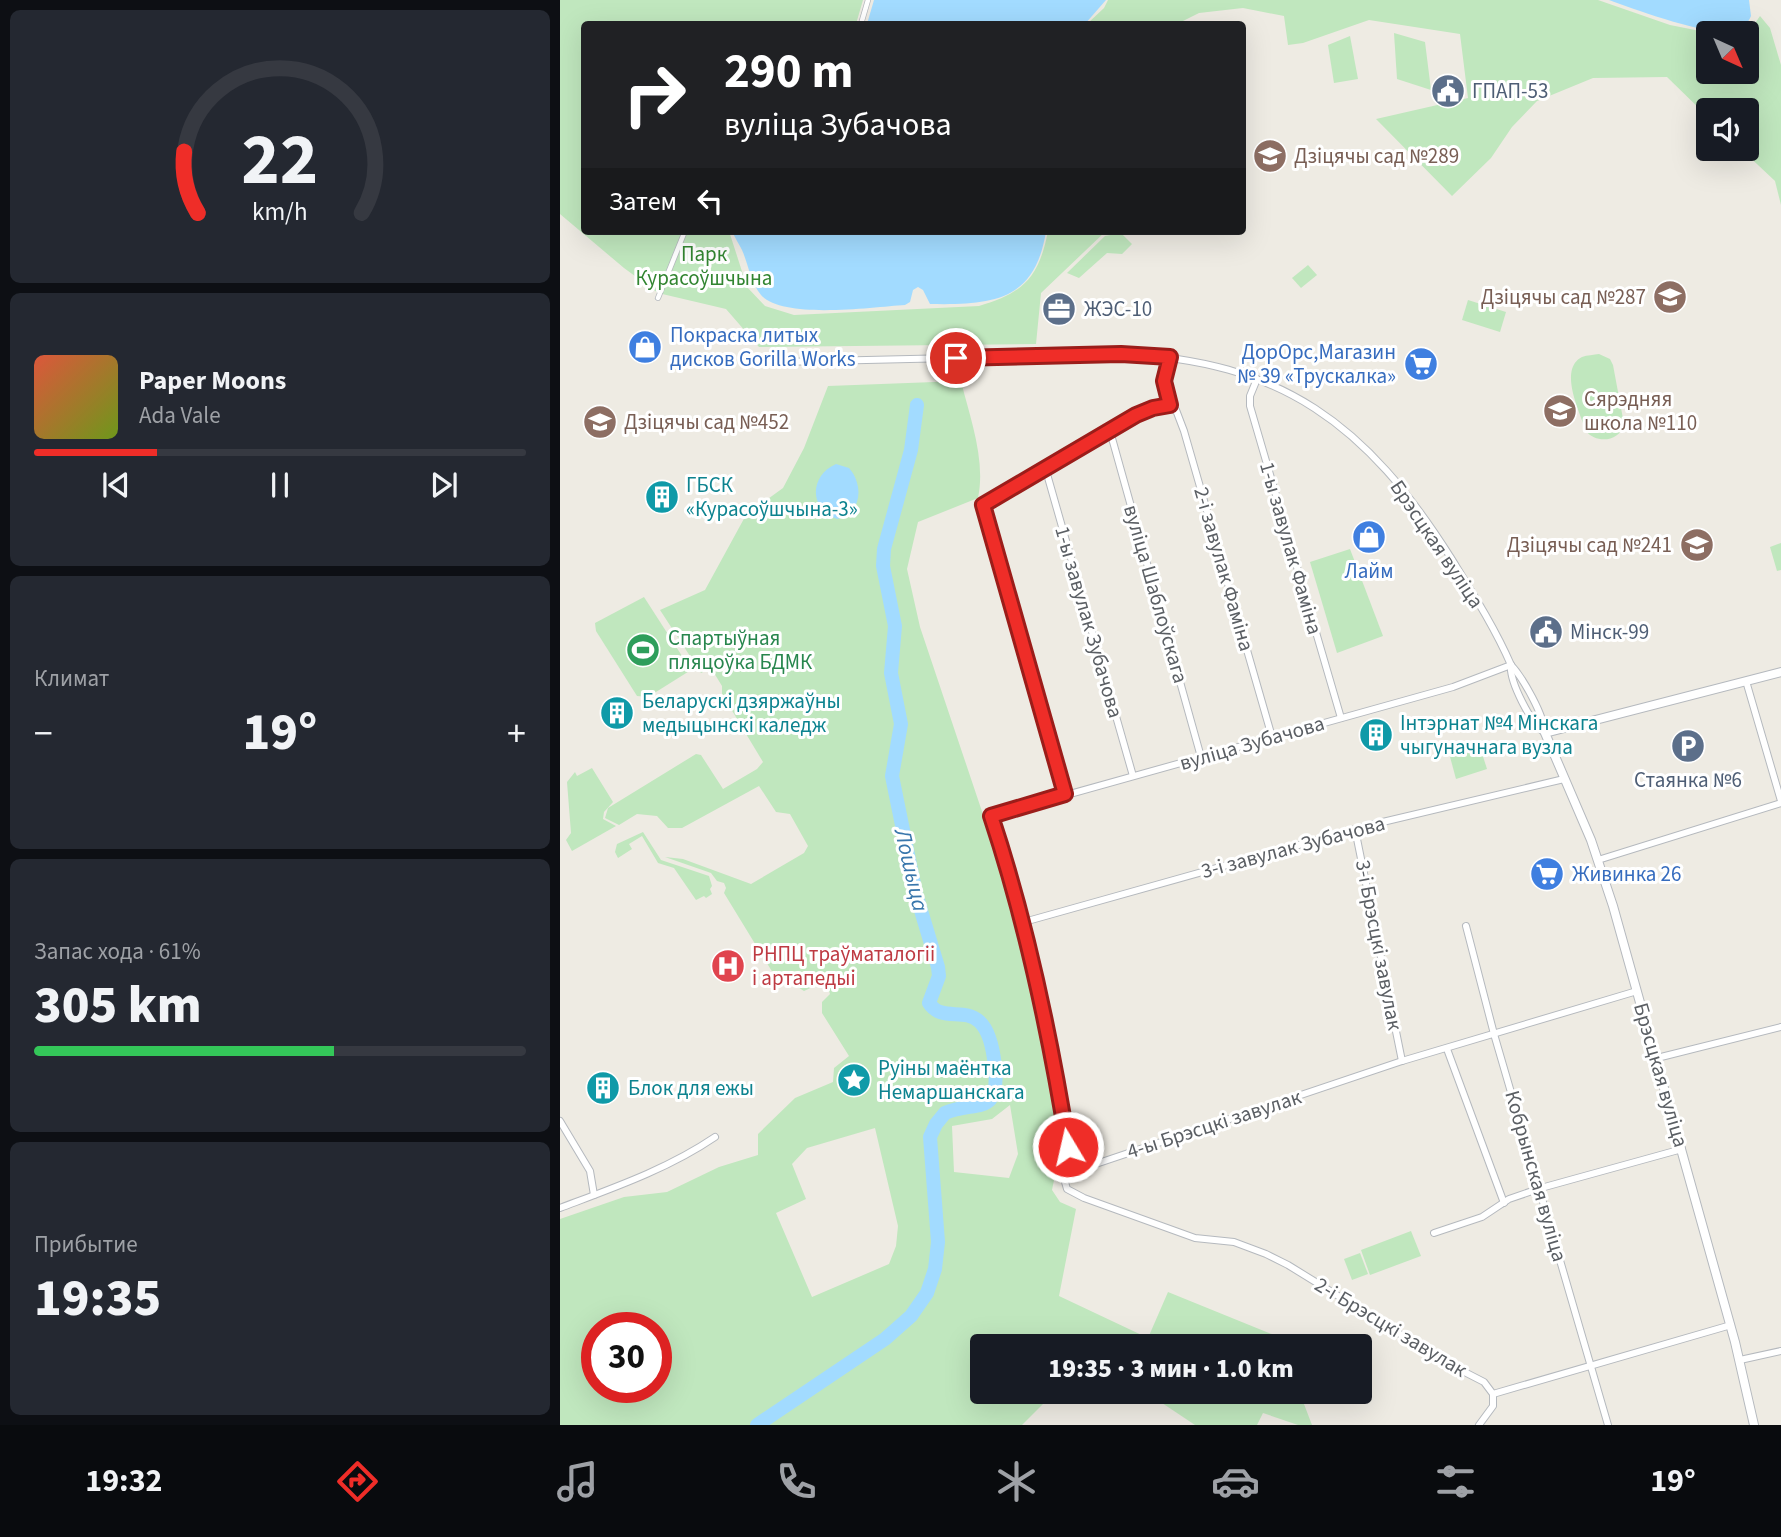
<!DOCTYPE html>
<html lang="ru">
<head>
<meta charset="utf-8">
<style>
	body { margin:0; font-family:"Source Sans 3",sans-serif; background:#242831; color:#f1f3f6; height:100vh; display:flex; flex-direction:column; font-size:26px; white-space:nowrap }
	* { box-sizing:border-box; margin:0 }
	p { font-size:23px; color:#9ea1a6 }
	.icon { flex:none; width:38px; height:38px; fill:none; stroke:currentColor; stroke-width:2; stroke-linecap:round; stroke-linejoin:round }
	.map { position:relative; flex:1; overflow:hidden }
	.details { display:flex; flex-direction:column; gap:10px; padding:10px; background:#0d0f14; width:560px }
	.details>* { flex:none }
	.hud { position:absolute; left:21px; top:21px; width:665px; height:214px; border-radius:7px; box-shadow:0 7px 28px #0002; background:#202124; color:#fff; overflow:hidden }
	.needle { width:46px; rotate:136deg }
	.fabs { position:absolute; left:1136px; top:21px; display:grid; gap:14px }
	.fabs a { display:grid; place-items:center; width:63px; height:63px; border-radius:7px; background:#171b24; box-shadow:0 7px 28px #0002; font-size:35px }
	.speed { position:absolute; left:21px; top:1312px; display:flex; gap:14px; font-size:35px; font-weight:700; text-align:center }
	.speed>* { display:grid; place-content:center; width:91px; height:91px; border-radius:50%; background:#171b24; box-shadow:0 7px 28px #0002; line-height:1 }
	.speed .limit { border:10px solid #d22; background:#fff; color:#111 }
	.pin { position:absolute; display:grid; place-items:center; width:60px; height:60px; color:#fff; margin:-30px; border:4px solid #fff; border-radius:50%; box-shadow:0 2px 7px #0007 }
	.me { position:absolute; width:77px; margin:-38px; rotate:351deg; stroke-linejoin:round; filter:drop-shadow(0 0 5px #0008) }
	.turn { display:flex; align-items:center; gap:24px; height:147px; padding:0 28px; font-size:32px }
	.turn .icon { width:91px; height:91px; stroke-width:2.5 }
	.turn b { display:block; font-size:49px; line-height:60px }
	.then { display:flex; align-items:center; height:66px; padding:0 28px; background:#0003; gap:14px; font-size:26px }
	.big { font-size:52px; font-weight:800; line-height:1.1 }
	.details .widget { flex:1; display:flex; flex-direction:column; justify-content:center; gap:10px; min-width:0; padding:0 24px; border-radius:10px; background:#242831 }
	.details .dial { align-items:center; gap:0 }
	.dial svg { height:182px; overflow:visible; fill:none; stroke:#363941; stroke-width:7; stroke-linecap:round; text-anchor:middle }
	.dial text { fill:#f1f3f6; stroke:none }
	.song { display:flex; align-items:center; gap:21px }
	.cover { width:84px; height:84px; border-radius:10px; background:linear-gradient(135deg,hsl(10 70% 55%),hsl(80 70% 35%)) }
	.played { height:7px; border-radius:4px; background:linear-gradient(90deg,#ef2d28 25%,#363941 25%) }
	.keys { display:flex; justify-content:space-around; direction:ltr }
	.heat { display:flex; justify-content:space-between; align-items:center; font-size:38px; direction:ltr }
	.charge { height:10px; border-radius:5px; background:linear-gradient(90deg,#34c759 61%,#363941 0) }
	.trip { position:absolute; left:410px; top:1334px; width:402px; height:70px; border-radius:7px; background:#171b24; box-shadow:0 7px 28px #0002; font-weight:800; line-height:70px; text-align:center }
	.tabs { display:flex; height:112px; justify-content:space-around; align-items:center; background:#090b0e; color:#9ea1a6 }
	.tabs .icon { width:49px; height:49px }
	.tabs .active { color:#ef2d28 }
	.tabs b { font-size:32px; color:#f1f3f6 }
	main { display:flex; flex:1; min-height:0 }
	.map>svg:first-child { display:block }
	.green { fill:#c0e7be; fill-rule:evenodd }
	.water { fill:#a2dbff }
	.lines { fill:none; stroke-linecap:round; stroke-linejoin:round }
	.river { stroke:#a2dbff; stroke-width:14 }
	.pedestrian-casing { stroke:#b5b9be; stroke-width:6 }
	.minor-casing { stroke:#b5b9be; stroke-width:8 }
	.tertiary-casing { stroke:#b5b9be; stroke-width:10 }
	.pedestrian { stroke:#fff; stroke-width:4.5 }
	.minor { stroke:#fff; stroke-width:6 }
	.tertiary { stroke:#fff; stroke-width:8 }
	.route-casing { stroke:#9b1d1a; stroke-width:18 }
	.route { stroke:#ef2d28; stroke-width:12 }
	.labels { text-anchor:middle; stroke-width:6; stroke-linejoin:round; paint-order:stroke }
	.service-label { font-size:21px; fill:#4e5e75; stroke:#fff; text-anchor:start }
	.education-label { font-size:21px; fill:#785e54; stroke:#fff; text-anchor:start }
	.park-label { font-size:21px; fill:#328531; stroke:#fff }
	.shop-label { font-size:21px; fill:#366cbe; stroke:#fff; text-anchor:start }
	.culture-label { font-size:21px; fill:#0d838f; stroke:#fff; text-anchor:start }
	.street-label { font-size:21px; fill:#5b5f64; stroke:#fff }
	.leisure-label { font-size:21px; fill:#27864d; stroke:#fff; text-anchor:start }
	.health-label { font-size:21px; fill:#be3a42; stroke:#fff; text-anchor:start }
	.water-label { font-size:23px; font-style:italic; fill:#3977ac; stroke:#fff }
</style>
</head>
<body>
<main>
<section class="details">
<div class="widget dial"><svg viewBox="0 0 100 80">
<path d="M14 69A42 42 0 1 1 86 69"/>
<path d="M14 69A42 42 0 0 1 8 42" stroke="#ef2d28"/>
<text x="50" y="56" font-size="32" font-weight="700">22</text>
<text x="50" y="72" font-size="11">km/h</text>
</svg></div>
<div class="widget">
<div class="song"><i class="cover"></i><div><b>Paper Moons</b><p>Ada Vale</p></div></div>
<div class="played"></div>
<div class="keys"><svg class="icon" aria-label="previous" viewBox="0 0 24 24"><path d="M18 5L8 12l10 7zM5 5v14"/></svg><svg class="icon" aria-label="pause" viewBox="0 0 24 24"><path d="M8 5v14M16 5v14"/></svg><svg class="icon" aria-label="next" viewBox="0 0 24 24"><path d="M6 5l10 7-10 7zM19 5v14"/></svg></div>
</div>
<div class="widget"><p>Климат</p>
<div class="heat"><a>−</a><b class="big">19°</b><a>+</a></div>
</div>
<div class="widget"><p>Запас хода · 61%</p><b class="big">305 km</b><div class="charge"></div></div>
<div class="widget"><p>Прибытие</p><b class="big">19:35</b></div>
</section>
<div class="map">
<svg width="1221" height="1425" viewBox="0 0 1221 1425">
	<rect width="100%" height="100%" fill="#eeebe3"/>
	<!-- green -->
	<g class="green">
		<path d="M0,0H303L296,24H24V231H169L187,287L205,306L234,315L419,306C464,293 479,277 488,231H546L481,293L476,344L199,347L166,309L98,293L64,268L0,214Z"/>
		<path d="M548,0H1038L1110,25L1150,33H1148V72H1186L1187,35L1200,16L1210,28L1221,65V205L1215,181L1181,149H1186V110H1148V117L1107,77L1033,78L977,101L952,127L931,158L892,196L816,119L908,98L900,34L809,20L743,43L728,45L724,16L683,8L639,13L617,24H527L544,8Z"/>
		<path d="M834,33L865,42L871,90L837,79Z"/>
		<path d="M790,36L798,79L774,83L768,45Z"/>
		<path d="M561,233L572,244L562,254L547,253L519,278L507,273L545,236Z"/>
		<path d="M748,265L757,275L741,288L732,278Z"/>
		<path d="M908,300L946,312L940,332L902,320Z"/>
		<path d="M1039,354L1050,359L1053,365L1064,424C1060,442 1036,444 1026,431C1020,412 998,369 1022,357C1027,355 1034,355 1039,354Z"/>
		<path d="M401,381C410,418 426,460 418,498L358,522L347,569L360,627L441,868L487,1053L489,1075L501,1145L492,1190L500,1202L516,1209L499,1296L588,1338L608,1292L719,1337L722,1346H422V1391H496L462,1425H0V1219L64,1197L107,1192L159,1167L198,1155V1134L235,1098L273,1082L274,1068L289,1056L262,1013V1002L270,994L263,972L256,976L259,984L244,991L233,984L216,978L164,893L166,888L164,883L157,881L151,873L105,857L123,859L191,884L244,853L248,846L230,814L216,812L199,786L122,828H108L97,816L77,814L59,825L45,818L48,808L136,754L141,755L163,789L197,769L203,762L162,694V686L151,668L141,673L100,610L145,590L186,515L223,488L244,448L268,386ZM450,1105L458,1154L449,1178L394,1172L392,1126L432,1119ZM315,1128L338,1226L336,1246L329,1264L252,1297L216,1213L246,1199L232,1164L247,1148ZM37,1328H96V1388H37Z"/>
		<path d="M1221,543V570L1217,571L1210,547Z"/>
		<path d="M790,549L823,636L777,653L750,562Z"/>
		<path d="M84,597L131,670L88,697L77,696L36,631L35,623Z"/>
		<path d="M920,747L927,769L896,779L889,753Z"/>
		<path d="M32,768L53,802L44,812L43,819L56,826L12,851L6,840L11,833L7,782L15,772L17,776Z"/>
		<path d="M83,832L101,860L149,876L152,886L150,889L152,894L146,898L144,896L136,900L114,868L98,863L82,836L69,844L72,849L58,858L55,852L57,844Z"/>
		<path d="M851,1231L861,1256L810,1275L801,1250Z"/>
		<path d="M800,1253L808,1274L792,1280L784,1259Z"/>
		<path d="M584,1391H739L752,1425H738L703,1413L697,1425H635Z"/>
	</g>
	<!-- water -->
	<g class="water">
		<path d="M314,0H546L525,24H307Z"/>
		<path d="M1049,0H1189L1191,16C1188,23 1183,29 1176,31C1152,38 1074,9 1049,0Z"/>
		<path d="M172,231H486C475,302 432,305 370,304L363,290L358,287L353,290L350,302L345,305C313,307 222,320 201,295C190,281 189,266 182,250C179,244 175,238 172,231Z"/>
		<path d="M276,464L289,468C304,485 302,514 277,519C249,509 249,476 276,464Z"/>
	</g>
	<g class="lines">
		<!-- river -->
		<path class="river" d="M197,1425L325,1339L351,1316L367,1293L375,1269L378,1242L370,1137L376,1124L385,1113C416,1100 440,1117 435,1067C427,986 387,1031 369,1003L379,976L378,967L356,894L332,776L341,724L331,673L335,626L323,566L324,549L351,450L357,405"/>
		<!-- pedestrian casing -->
		<g class="pedestrian-casing">
			<g id="pedestrian">
				<path d="M301,24L308,0"/>
				<path d="M98,298L125,231"/>
			</g>
		</g>
		<!-- minor casing -->
		<g class="minor-casing">
			<g id="minor">
				<path d="M220,362L560,354C722,360 807,425 891,558C912,592 935,628 951,665C963,678 984,715 985,733"/>
				<path d="M697,379L690,396V406L781,718"/>
				<path d="M610,405L616,410L624,431L712,737"/>
				<path d="M550,431L641,757"/>
				<path d="M485,467L573,776"/>
				<path d="M951,665L893,687L431,816L464,922L496,1074L508,1147L503,1175L842,1061L1077,991"/>
				<path d="M951,665C949,681 971,724 985,733"/>
				<path d="M1186,681L1221,801"/>
				<path d="M505,794L423,505L576,415L593,408L610,405L604,381L609,357"/>
				<path d="M795,829L842,1061"/>
				<path d="M1038,860L1221,803"/>
				<path d="M464,922L810,825L1004,779"/>
				<path d="M906,926L934,1034L1048,1425"/>
				<path d="M887,1049L944,1203"/>
				<path d="M1097,1058L1221,1027"/>
				<path d="M0,1121L30,1171L34,1195"/>
				<path d="M503,1175L507,1189L524,1198L635,1238L674,1242L706,1254L728,1265L887,1363L924,1382L933,1394L1171,1325"/>
				<path d="M0,1208C53,1188 108,1169 155,1137"/>
				<path d="M874,1233L922,1217L949,1199L981,1188L1122,1149"/>
				<path d="M1180,1360L1221,1351"/>
				<path d="M919,1425L933,1406V1394"/>
			</g>
		</g>
		<!-- tertiary casing -->
		<g class="tertiary-casing">
			<path id="tertiary" d="M1194,1425L1175,1342L1053,906L1031,840L985,733L1221,672"/>
		</g>
		<!-- pedestrian -->
		<use href="#pedestrian" class="pedestrian"/>
		<!-- minor -->
		<use href="#minor" class="minor"/>
		<!-- tertiary -->
		<use href="#tertiary" class="tertiary"/>
	</g>
	<g class="lines">
		<!-- route casing -->
		<g class="route-casing">
			<path id="route" d="M396,358L561,354L610,357L604,381L610,405L593,408L576,415L423,505L505,794L431,816C467,924 490,1035 508,1147"/>
		</g>
		<!-- route -->
		<use href="#route" class="route"/>
	</g>
	<!-- icons -->
	<defs>
		<g id="civic-disc" transform="scale(1.75)"><circle r="9.5" fill="#5c6f8a" stroke="#fff"/><path d="M-.6-6.5H3V-4.5H.6V-3L4-1V1h2V6H-6V1h2V-1L-.6-3ZM-1.2 2.5V6h2.4V2.5Z" fill="#fff"/></g>
		<g id="school-disc" transform="scale(1.75)"><circle r="9.5" fill="#8d6e63" stroke="#fff"/><path d="M0-5L7-2L0 1L-7-2ZM-4 1L0 2.5L4 1V4Q0 6-4 4Z" fill="#fff"/></g>
		<g id="office-disc" transform="scale(1.75)"><circle r="9.5" fill="#5c6f8a" stroke="#fff"/><path d="M-6-3h4V-5.5h4V-3h4V5H-6ZM-1-4.5V-3h2v-1.5ZM-6 0V1H6V0Z" fill="#fff"/></g>
		<g id="shop-disc" transform="scale(1.75)"><circle r="9.5" fill="#3f7fe0" stroke="#fff"/><path d="M-5-2.5h2.3a2.7 3.5 0 0 1 5.4 0H5L5.5 6h-11ZM-1.5-2.5h3a1.5 2.3 0 0 0-3 0Z" fill="#fff"/></g>
		<g id="supermarket-disc" transform="scale(1.75)"><circle r="9.5" fill="#3f7fe0" stroke="#fff"/><path d="M-6-5.5h2.5l.6 2H6L4.5 2H-2.5L-4.4-4H-6ZM-1.5 3.2a1.3 1.3 0 1 0 .1 0ZM3 3.2a1.3 1.3 0 1 0 .1 0Z" fill="#fff"/></g>
		<g id="building-disc" transform="scale(1.75)"><circle r="9.5" fill="#0f9aa8" stroke="#fff"/><path d="M-4-6H4V6H1V3H-1V6H-4ZM-2.5-4.3h1.7v1.8h-1.7ZM.8-4.3h1.7v1.8H.8ZM-2.5-1h1.7V.8h-1.7ZM.8-1h1.7V.8H.8Z" fill="#fff"/></g>
		<g id="stadium-disc" transform="scale(1.75)"><circle r="9.5" fill="#2e9e5b" stroke="#fff"/><path d="M0-5a6.5 5 0 1 0 0 10a6.5 5 0 1 0 0-10ZM-3.5-1.8h7v3.6h-7Z" fill="#fff"/></g>
		<g id="parking-disc" transform="scale(1.75)"><circle r="9.5" fill="#5c6f8a" stroke="#fff"/><path d="M-3.5-5.5H1a3.5 3.5 0 0 1 0 7H-1V5.5H-3.5ZM-1-3.4V-.6H.8a1.4 1.4 0 0 0 0-2.8Z" fill="#fff"/></g>
		<g id="hospital-disc" transform="scale(1.75)"><circle r="9.5" fill="#e0444e" stroke="#fff"/><path d="M-5-5h3v3.5h4V-5h3V5h-3V1.5h-4V5h-3Z" fill="#fff"/></g>
		<g id="sight-disc" transform="scale(1.75)"><circle r="9.5" fill="#0f9aa8" stroke="#fff"/><path d="M0-6L1.8-2.2L6-1.7L2.9 1.2L3.7 5.4L0 3.3L-3.7 5.4L-2.9 1.2L-6-1.7L-1.8-2.2Z" fill="#fff"/></g>
	</defs>
	<g fill-rule="evenodd">
		<use href="#civic-disc" x="888" y="91"/>
		<use href="#school-disc" x="710" y="156"/>
		<use href="#school-disc" x="1110" y="297"/>
		<use href="#office-disc" x="499" y="309"/>
		<use href="#shop-disc" x="85" y="347"/>
		<use href="#supermarket-disc" x="861" y="364"/>
		<use href="#school-disc" x="1000" y="411"/>
		<use href="#school-disc" x="40" y="422"/>
		<use href="#building-disc" x="102" y="497"/>
		<use href="#shop-disc" x="809" y="537"/>
		<use href="#school-disc" x="1137" y="545"/>
		<use href="#civic-disc" x="986" y="632"/>
		<use href="#stadium-disc" x="83" y="650"/>
		<use href="#building-disc" x="57" y="713"/>
		<use href="#building-disc" x="816" y="735"/>
		<use href="#parking-disc" x="1128" y="746"/>
		<use href="#supermarket-disc" x="987" y="874"/>
		<use href="#hospital-disc" x="168" y="966"/>
		<use href="#sight-disc" x="294" y="1080"/>
		<use href="#building-disc" x="43" y="1088"/>
	</g>
	<g class="labels">
		<!-- service labels -->
		<g class="service-label">
			<text x="912" y="98">ГПАП-53</text>
			<text x="524" y="316">ЖЭС-10</text>
			<text x="1010" y="639">Мінск-99</text>
			<text x="1128" y="787" text-anchor="middle">Стаянка №6</text>
		</g>
		<!-- education labels -->
		<g class="education-label">
			<text x="734" y="163">Дзіцячы сад №289</text>
			<text x="1086" y="304" text-anchor="end">Дзіцячы сад №287</text>
			<text x="1024" y="406">Сярэдняя<tspan x="1024" dy="24">школа №110</tspan></text>
			<text x="64" y="429">Дзіцячы сад №452</text>
			<text x="1112" y="552" text-anchor="end">Дзіцячы сад №241</text>
		</g>
		<!-- park labels -->
		<g class="park-label">
			<text x="144" y="261">Парк<tspan x="144" dy="24">Курасоўшчына</tspan></text>
		</g>
		<!-- shop labels -->
		<g class="shop-label">
			<text x="110" y="342">Покраска литых<tspan x="110" dy="24">дисков Gorilla Works</tspan></text>
			<text x="836" y="359" text-anchor="end">ДорОрс,Магазин<tspan x="836" dy="24">№ 39 «Трускалка»</tspan></text>
			<text x="809" y="578" text-anchor="middle">Лайм</text>
			<text x="1012" y="881">Живинка 26</text>
		</g>
		<!-- culture labels -->
		<g class="culture-label">
			<text x="126" y="492">ГБСК<tspan x="126" dy="24">«Курасоўшчына-3»</tspan></text>
			<text x="82" y="708">Беларускі дзяржаўны<tspan x="82" dy="24">медыцынскі каледж</tspan></text>
			<text x="840" y="730">Інтэрнат №4 Мінскага<tspan x="840" dy="24">чыгуначнага вузла</tspan></text>
			<text x="318" y="1075">Руіны маёнтка<tspan x="318" dy="24">Немаршанскага</tspan></text>
			<text x="68" y="1095">Блок для ежы</text>
		</g>
		<!-- street labels -->
		<g class="street-label">
			<text transform="translate(877 544) rotate(56)" y="7">Брэсцкая вуліца</text>
			<text transform="translate(731 548) rotate(74)" y="7">1-ы завулак Фаміна</text>
			<text transform="translate(664 569) rotate(74)" y="7">2-і завулак Фаміна</text>
			<text transform="translate(596 594) rotate(74)" y="7">вуліца Шаблоўскага</text>
			<text transform="translate(529 622) rotate(74)" y="7">1-ы завулак Зубачова</text>
			<text transform="translate(692 743) rotate(-16)" y="7">вуліца Зубачова</text>
			<text transform="translate(733 847) rotate(-15)" y="7">3-і завулак Зубачова</text>
			<text transform="translate(819 945) rotate(79)" y="7">3-і Брэсцкі завулак</text>
			<text transform="translate(1101 1075) rotate(74)" y="7">Брэсцкая вуліца</text>
			<text transform="translate(654 1124) rotate(-18)" y="7">4-ы Брэсцкі завулак</text>
			<text transform="translate(976 1176) rotate(74)" y="7">Кобрынская вуліца</text>
			<text transform="translate(831 1327) rotate(31)" y="7">2-і Брэсцкі завулак</text>
		</g>
		<!-- leisure labels -->
		<g class="leisure-label">
			<text x="108" y="645">Спартыўная<tspan x="108" dy="24">пляцоўка БДМК</tspan></text>
		</g>
		<!-- health labels -->
		<g class="health-label">
			<text x="192" y="961">РНПЦ траўматалогіі<tspan x="192" dy="24">і артапедыі</tspan></text>
		</g>
		<!-- water labels -->
		<g class="water-label">
			<text transform="translate(352 870) rotate(77)" y="8">Лошыца</text>
		</g>
	</g>
</svg>
<div class="fabs">
<a><svg class="needle" viewBox="-14 -14 28 28"><path d="M0-13l5 13h-10z" fill="#e53935"/><path d="M0 13l5-13h-10z" fill="#9ea1a6"/></svg></a>
<a><svg class="icon" aria-label="sound" viewBox="0 0 24 24"><path d="M4 9h4l5-4v14l-5-4H4zM17 9q2 3 0 6"/></svg></a>
</div>
<div class="speed"><div class="limit">30</div></div>
<div class="pin" style="left:396px;top:358px;background:#d93025"><svg class="icon" aria-label="arrive" viewBox="0 0 24 24"><path d="M6 21V4h12l-3 4 3 4H6"/></svg></div>
<svg class="me" style="left:508px;top:1147px" viewBox="-20 -20 40 40"><circle r="17" fill="#ef2d28" stroke="#fff" stroke-width="3"/><path d="M0-11L8 9 0 5-8 9z" fill="#fff"/></svg>
<div class="trip">19:35 · 3 мин · 1.0 km</div>
<div class="hud">
<div class="turn"><svg class="icon" aria-label="right" viewBox="0 0 24 24"><path d="M7 20v-9h11M14 6l5 5-5 5"/></svg><div><b>290 m</b>вуліца Зубачова</div></div>
<div class="then">Затем<svg class="icon" aria-label="left" viewBox="0 0 24 24"><path d="M17 20v-9H6M10 6l-5 5 5 5"/></svg></div>
</div>
</div>
</main>
<nav class="tabs">
<b>19:32</b>
<svg class="icon active" aria-label="directions" viewBox="0 0 24 24"><path d="M12 3l9 9-9 9-9-9zM9 14v-3h6M13 9l2 2-2 2"/></svg>
<svg class="icon" aria-label="music" viewBox="0 0 24 24"><path d="M9 18V5l10-2v13"/><circle cx="6" cy="18" r="3"/><circle cx="16" cy="16" r="3"/></svg>
<svg class="icon" aria-label="phone" viewBox="0 0 24 24"><path d="M5 4h4l2 5-3 2q2 4 5 5l2-3 5 2v4C11 20 4 13 5 4z"/></svg>
<svg class="icon" aria-label="climate" viewBox="0 0 24 24"><path d="M12 3v18M4 7l16 10M4 17L20 7"/></svg>
<svg class="icon" aria-label="car" viewBox="0 0 24 24"><path d="M5 17H2v-5l4-1 3-4h7l3 4 3 1v5h-3M9 17h6M6 11h13"/><circle cx="7" cy="17" r="2"/><circle cx="17" cy="17" r="2"/></svg>
<svg class="icon" aria-label="filters" viewBox="0 0 24 24"><path d="M4 7h16M4 17h16"/><circle cx="9" cy="7" r="2"/><circle cx="15" cy="17" r="2"/></svg>
<b>19°</b>
</nav>
</body>
</html>
